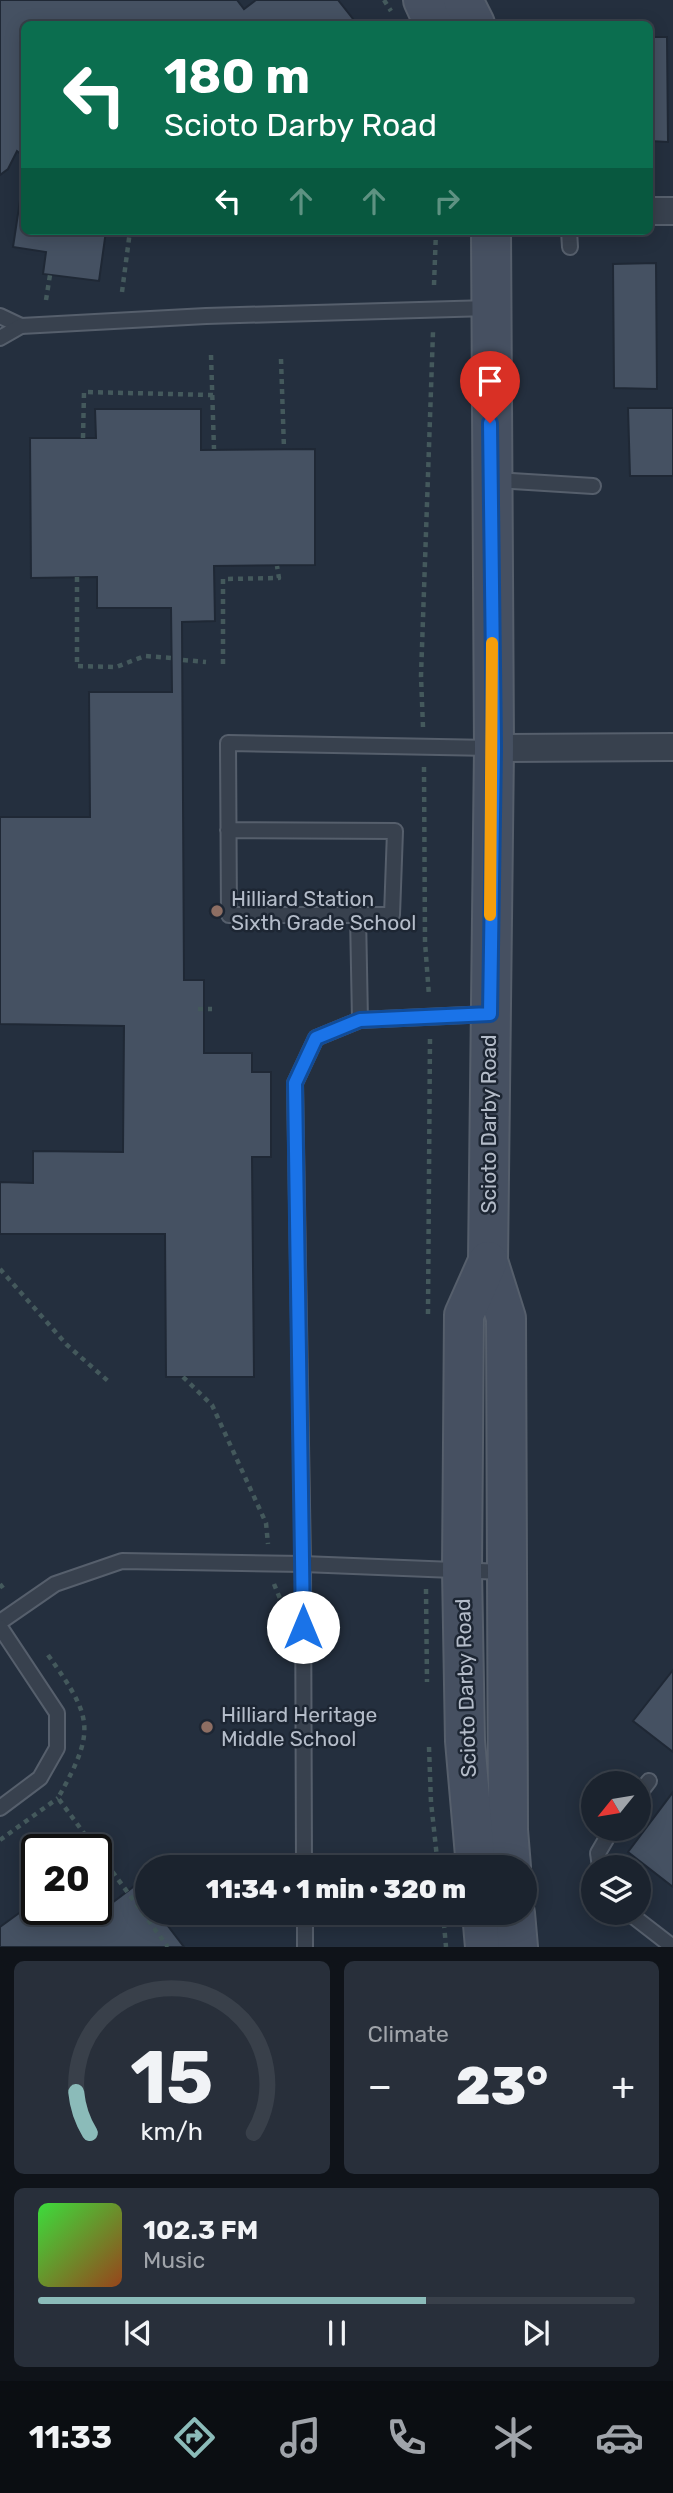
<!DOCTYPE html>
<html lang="en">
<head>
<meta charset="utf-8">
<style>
	body { margin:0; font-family:Rubik,sans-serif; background:#282f3a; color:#f1f3f6; height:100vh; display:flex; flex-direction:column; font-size:26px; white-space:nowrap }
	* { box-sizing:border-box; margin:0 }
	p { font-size:23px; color:#a0a4aa }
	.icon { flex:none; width:38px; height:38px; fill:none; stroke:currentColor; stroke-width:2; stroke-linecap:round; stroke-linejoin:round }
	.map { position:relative; height:1947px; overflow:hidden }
	.sheet { display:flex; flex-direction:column; gap:14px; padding:14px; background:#0f1319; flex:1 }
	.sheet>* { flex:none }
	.hud { position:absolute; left:21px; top:21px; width:632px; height:214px; border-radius:10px; box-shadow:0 4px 18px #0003,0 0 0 2px #39404a; background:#0b6e4f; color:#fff; overflow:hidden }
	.needle { width:46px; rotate:240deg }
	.fabs { position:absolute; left:581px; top:1771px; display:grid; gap:14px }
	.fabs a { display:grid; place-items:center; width:70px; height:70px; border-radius:50%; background:#1b232e; box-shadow:0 4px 18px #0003,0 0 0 2px #39404a; font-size:35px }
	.speed { position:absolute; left:21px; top:1834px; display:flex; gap:14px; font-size:35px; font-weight:700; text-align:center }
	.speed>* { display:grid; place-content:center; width:91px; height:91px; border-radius:50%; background:#1b232e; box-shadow:0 4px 18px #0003,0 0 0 2px #39404a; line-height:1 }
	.speed .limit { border:4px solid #111; border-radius:10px; background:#fff; color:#111 }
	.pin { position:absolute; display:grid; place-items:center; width:60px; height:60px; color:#fff; margin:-72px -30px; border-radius:50% 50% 50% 0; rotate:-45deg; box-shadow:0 0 7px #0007 }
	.pin .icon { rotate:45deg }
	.me { position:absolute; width:77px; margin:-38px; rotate:0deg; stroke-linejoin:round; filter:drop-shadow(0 0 5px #0008) }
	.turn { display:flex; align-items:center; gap:24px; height:147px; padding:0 28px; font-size:32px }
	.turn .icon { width:91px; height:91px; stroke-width:2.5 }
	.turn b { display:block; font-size:49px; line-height:60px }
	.lanes { display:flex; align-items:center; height:66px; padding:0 28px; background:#0003; justify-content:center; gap:35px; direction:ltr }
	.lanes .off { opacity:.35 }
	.big { font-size:52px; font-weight:800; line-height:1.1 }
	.sheet .tile { flex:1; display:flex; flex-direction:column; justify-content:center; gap:10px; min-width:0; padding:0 24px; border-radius:10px; background:#282f3a }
	.sheet .dial { align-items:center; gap:0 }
	.dial svg { height:182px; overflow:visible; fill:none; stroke:#39404a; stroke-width:7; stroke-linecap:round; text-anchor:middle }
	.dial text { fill:#f1f3f6; stroke:none }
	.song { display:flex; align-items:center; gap:21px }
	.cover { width:84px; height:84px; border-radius:10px; background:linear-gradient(135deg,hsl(120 70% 55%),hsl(20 70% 35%)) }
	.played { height:7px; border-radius:4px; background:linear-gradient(90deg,#8bbbb9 65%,#39404a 65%) }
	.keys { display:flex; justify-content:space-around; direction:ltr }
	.heat { display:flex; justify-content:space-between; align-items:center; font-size:38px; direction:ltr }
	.sheet .tiles { flex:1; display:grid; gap:14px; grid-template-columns:1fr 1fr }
	.tile:last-child { grid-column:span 2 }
	.trip { position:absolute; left:135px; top:1855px; width:402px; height:70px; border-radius:35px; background:#1b232e; box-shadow:0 4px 18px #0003,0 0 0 2px #39404a; font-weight:800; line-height:70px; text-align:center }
	.menu { display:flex; height:112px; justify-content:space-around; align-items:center; background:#0b0e12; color:#a0a4aa }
	.menu .icon { width:49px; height:49px }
	.menu .current { color:#8bbbb9 }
	.menu b { font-size:32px; color:#f1f3f6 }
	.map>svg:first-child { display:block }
	.building { fill:#455162; stroke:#1f2835; stroke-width:2 }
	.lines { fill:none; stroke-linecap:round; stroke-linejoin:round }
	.service-casing { stroke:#565f6c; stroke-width:18 }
	.minor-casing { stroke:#565f6c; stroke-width:30 }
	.secondary-casing { stroke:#565f6c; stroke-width:42 }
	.path { stroke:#44595c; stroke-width:4.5; stroke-dasharray:5 5; stroke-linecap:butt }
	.service { stroke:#38414e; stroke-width:14 }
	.minor { stroke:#38414e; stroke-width:26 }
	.secondary { stroke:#465061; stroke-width:38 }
	.route-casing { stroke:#114b97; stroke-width:18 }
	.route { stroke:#1a73e8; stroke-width:12 }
	.slow { stroke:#f59e0b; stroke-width:12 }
	.education-dot { fill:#8d6e63; stroke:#1d2633; stroke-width:2.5 }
	.labels { text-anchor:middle; stroke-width:5; stroke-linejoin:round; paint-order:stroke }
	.poi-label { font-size:21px; fill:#b4bcc9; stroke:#1d2633; text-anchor:start }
	.street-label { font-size:21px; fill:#b4bcc9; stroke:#1d2633 }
</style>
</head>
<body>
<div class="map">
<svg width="673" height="1947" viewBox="0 0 673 1947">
	<rect width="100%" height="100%" fill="#242f3e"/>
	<!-- building -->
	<g class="building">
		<path d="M0,0H237L244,9L256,0H338L357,24H24V157L17,151L8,169L0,175Z"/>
		<path d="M649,37H667L668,142L649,141Z"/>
		<path d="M24,174V231H106L99,281L43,274L46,252L13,247Z"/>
		<path d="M656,263L657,389L614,388L613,264Z"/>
		<path d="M628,408H673V476H630Z"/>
		<path d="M95,409H201V450L315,449V565L214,566L215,621L182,622L184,980H204V1053H252V1072H271V1157H252L254,1377H166L165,1234H0V1182L33,1183V1151L123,1152L124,1026L0,1024V817H90L89,692H172L171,608H97V577L31,578L30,438H96Z"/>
		<path d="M673,1670V1752L633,1721Z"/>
		<path d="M673,1792V1887L628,1852Z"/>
		<path d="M137,1884L147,1898V1913H158L184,1947H0V1927L37,1900V1909L96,1907L100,1912Z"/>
	</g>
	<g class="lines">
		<!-- service casing -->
		<g class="service-casing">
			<g id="service">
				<path d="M569,231L570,247"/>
				<path d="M0,316L21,326"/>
				<path d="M0,338L21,326L206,316L489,308"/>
				<path d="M496,480L593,486"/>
				<path d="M228,830L395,831L392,915H229L228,743L492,748"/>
				<path d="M358,915L360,1020"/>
				<path d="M0,1622L55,1584L122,1561L303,1564L504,1572"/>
				<path d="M0,1627L57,1713V1748L40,1778L0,1808"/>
				<path d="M639,1794L649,1781"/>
				<path d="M304,1867L303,1564L295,1083L316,1038L360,1020L488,1014"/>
				<path d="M600,1867L598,1853L612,1829"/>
				<path d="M305,1913V1947"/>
				<path d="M629,1913L673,1947"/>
			</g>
		</g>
		<!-- minor casing -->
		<g class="minor-casing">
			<g id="minor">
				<path d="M649,211H673"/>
				<path d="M494,748L673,747"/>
			</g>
		</g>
		<!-- secondary casing -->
		<g class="secondary-casing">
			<g id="secondary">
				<path d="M423,0L434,24"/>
				<path d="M463,0L475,24"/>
				<path d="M491,231L494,748L488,1261L506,1318L508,1830L511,1867"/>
				<path d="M476,1867L465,1741L462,1570L464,1315L488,1261"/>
				<path d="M482,1913L485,1947"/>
				<path d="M515,1913L518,1947"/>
			</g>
		</g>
		<!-- path -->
		<g class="path">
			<path d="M384,0L391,11"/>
			<path d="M434,285L436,231"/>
			<path d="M122,292L130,231"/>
			<path d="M46,300L50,275"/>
			<path d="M211,355L214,449"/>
			<path d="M281,359L284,449"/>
			<path d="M83,438L84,392L213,395"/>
			<path d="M77,577V666L116,667L145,656L172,658"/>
			<path d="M183,660L206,662"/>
			<path d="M223,664V579L279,578L277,566"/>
			<path d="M423,727L421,676L433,332"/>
			<path d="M424,767L425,942L429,996"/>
			<path d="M198,1009H212"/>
			<path d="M0,1269L67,1345L108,1381"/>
			<path d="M428,1314L430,1036"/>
			<path d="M183,1377L212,1405L266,1523L268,1544"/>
			<path d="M0,1584L6,1592"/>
			<path d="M274,1584L281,1601"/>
			<path d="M426,1589L427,1682"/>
			<path d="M48,1655C92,1717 97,1729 58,1798L168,1947"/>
			<path d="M429,1747L431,1802L438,1867"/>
			<path d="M0,1840L58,1798"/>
			<path d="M443,1913L446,1947"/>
		</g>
		<!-- service -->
		<use href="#service" class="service"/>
		<!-- minor -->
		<use href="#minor" class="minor"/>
		<!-- secondary -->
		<use href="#secondary" class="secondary"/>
	</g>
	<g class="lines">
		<!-- route casing -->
		<g class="route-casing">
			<path id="route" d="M303,1627L295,1083L316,1038L360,1020L490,1014L494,748L490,423"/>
		</g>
		<!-- route -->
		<use href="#route" class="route"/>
		<!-- slow -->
		<path class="slow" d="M490,915L492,643"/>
	</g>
	<!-- markers -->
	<g class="education-dot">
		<circle cx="217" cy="911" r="7"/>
		<circle cx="207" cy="1727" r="7"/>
	</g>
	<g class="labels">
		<!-- poi labels -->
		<g class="poi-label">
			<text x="231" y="906">Hilliard Station<tspan x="231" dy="24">Sixth Grade School</tspan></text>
			<text x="221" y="1722">Hilliard Heritage<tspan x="221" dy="24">Middle School</tspan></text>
		</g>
		<!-- street labels -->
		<g class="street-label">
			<text transform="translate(489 1124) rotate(-90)" y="7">Scioto Darby Road</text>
			<text transform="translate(466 1688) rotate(-92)" y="7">Scioto Darby Road</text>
		</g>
	</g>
</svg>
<div class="fabs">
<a><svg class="needle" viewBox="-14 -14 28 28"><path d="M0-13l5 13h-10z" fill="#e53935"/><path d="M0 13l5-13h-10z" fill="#a0a4aa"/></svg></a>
<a><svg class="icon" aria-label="layers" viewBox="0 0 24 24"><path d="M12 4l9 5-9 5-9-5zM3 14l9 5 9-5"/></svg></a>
</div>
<div class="speed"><div class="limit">20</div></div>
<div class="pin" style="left:490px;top:423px;background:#d93025"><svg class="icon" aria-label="arrive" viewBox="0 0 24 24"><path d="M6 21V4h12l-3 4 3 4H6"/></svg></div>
<svg class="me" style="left:303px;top:1627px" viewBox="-20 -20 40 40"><circle r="19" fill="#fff"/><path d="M0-13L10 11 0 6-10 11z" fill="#1a73e8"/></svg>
<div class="trip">11:34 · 1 min · 320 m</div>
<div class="hud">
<div class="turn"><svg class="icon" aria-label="left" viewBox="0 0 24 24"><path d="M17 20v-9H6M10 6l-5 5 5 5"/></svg><div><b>180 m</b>Scioto Darby Road</div></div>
<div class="lanes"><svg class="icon" aria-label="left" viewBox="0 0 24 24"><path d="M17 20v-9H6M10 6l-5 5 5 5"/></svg><svg class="icon off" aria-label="ahead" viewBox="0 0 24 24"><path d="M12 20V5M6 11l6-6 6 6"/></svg><svg class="icon off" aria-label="ahead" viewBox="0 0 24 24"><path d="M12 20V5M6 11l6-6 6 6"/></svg><svg class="icon off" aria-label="right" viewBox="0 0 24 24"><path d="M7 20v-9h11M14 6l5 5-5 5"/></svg></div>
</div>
</div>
<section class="sheet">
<div class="tiles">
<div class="tile dial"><svg viewBox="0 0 100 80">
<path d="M14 69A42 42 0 1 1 86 69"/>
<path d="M14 69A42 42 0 0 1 8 51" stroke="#8bbbb9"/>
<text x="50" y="56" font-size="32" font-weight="700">15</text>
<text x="50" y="72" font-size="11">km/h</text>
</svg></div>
<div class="tile"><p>Climate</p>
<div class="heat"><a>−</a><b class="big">23°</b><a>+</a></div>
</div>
<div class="tile">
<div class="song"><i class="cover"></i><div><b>102.3 FM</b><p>Music</p></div></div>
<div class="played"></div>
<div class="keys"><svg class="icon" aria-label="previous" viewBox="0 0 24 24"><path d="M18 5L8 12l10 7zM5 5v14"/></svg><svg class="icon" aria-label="pause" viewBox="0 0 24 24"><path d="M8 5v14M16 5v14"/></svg><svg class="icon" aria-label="next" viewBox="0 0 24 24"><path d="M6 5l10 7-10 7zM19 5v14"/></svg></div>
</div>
</div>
</section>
<nav class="menu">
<b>11:33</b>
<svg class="icon current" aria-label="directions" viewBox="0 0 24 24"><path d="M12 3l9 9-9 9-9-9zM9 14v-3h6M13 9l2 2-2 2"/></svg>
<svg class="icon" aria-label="music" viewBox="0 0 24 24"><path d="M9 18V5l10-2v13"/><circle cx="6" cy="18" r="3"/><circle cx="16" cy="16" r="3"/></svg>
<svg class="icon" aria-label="phone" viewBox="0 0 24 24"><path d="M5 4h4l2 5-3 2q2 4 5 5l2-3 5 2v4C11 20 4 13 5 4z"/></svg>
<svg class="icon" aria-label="climate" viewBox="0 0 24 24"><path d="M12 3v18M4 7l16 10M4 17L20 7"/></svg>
<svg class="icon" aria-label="car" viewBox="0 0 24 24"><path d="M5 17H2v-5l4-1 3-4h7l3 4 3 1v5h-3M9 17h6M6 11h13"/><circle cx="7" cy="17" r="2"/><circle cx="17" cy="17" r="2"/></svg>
</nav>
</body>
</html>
